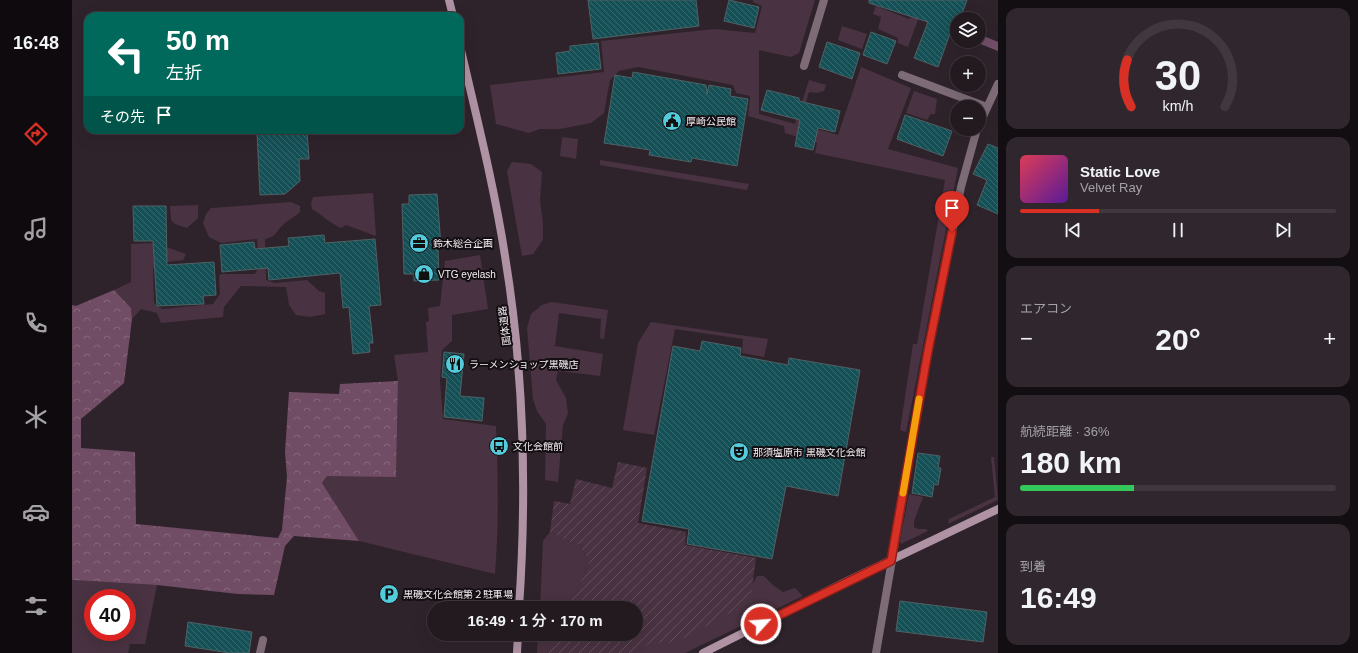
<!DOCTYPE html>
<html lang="ja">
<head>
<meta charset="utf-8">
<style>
	body { margin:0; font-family:Arial,"Noto Sans JP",sans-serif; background:#2f272d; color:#f1f3f6; height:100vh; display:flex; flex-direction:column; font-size:15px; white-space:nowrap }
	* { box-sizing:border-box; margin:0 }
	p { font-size:13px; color:#a3a1a5 }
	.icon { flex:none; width:22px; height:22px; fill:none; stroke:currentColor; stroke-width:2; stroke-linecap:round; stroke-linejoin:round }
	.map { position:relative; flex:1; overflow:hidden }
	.side { display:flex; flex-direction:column; gap:8px; padding:8px; background:#130e12; width:360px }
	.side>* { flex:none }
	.guide { position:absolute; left:12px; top:12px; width:380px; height:122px; border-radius:12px; box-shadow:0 4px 16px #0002,0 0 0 1px #40383e; background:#00695c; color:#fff; overflow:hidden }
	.controls { position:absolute; left:878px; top:12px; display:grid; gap:8px }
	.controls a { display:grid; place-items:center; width:36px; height:36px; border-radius:50%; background:#231a20; box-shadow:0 4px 16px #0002,0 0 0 1px #40383e; font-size:20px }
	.speed { position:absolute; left:12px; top:589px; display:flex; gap:8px; font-size:20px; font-weight:700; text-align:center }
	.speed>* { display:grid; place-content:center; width:52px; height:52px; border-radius:50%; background:#231a20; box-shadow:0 4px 16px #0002,0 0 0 1px #40383e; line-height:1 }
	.speed .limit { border:6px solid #d22; background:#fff; color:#111 }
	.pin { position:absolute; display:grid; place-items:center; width:34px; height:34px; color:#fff; margin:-41px -17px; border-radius:50% 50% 50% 0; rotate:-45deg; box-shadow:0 0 4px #0007 }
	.pin .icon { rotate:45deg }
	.me { position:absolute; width:44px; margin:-22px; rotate:64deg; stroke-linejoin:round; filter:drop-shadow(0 0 3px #0008) }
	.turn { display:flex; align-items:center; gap:14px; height:84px; padding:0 16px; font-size:18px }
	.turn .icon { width:52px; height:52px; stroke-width:2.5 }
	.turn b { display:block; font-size:28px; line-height:34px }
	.then { display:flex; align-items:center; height:38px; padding:0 16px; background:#0003; gap:8px; font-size:15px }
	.big { font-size:30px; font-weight:600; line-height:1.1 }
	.side .widget { flex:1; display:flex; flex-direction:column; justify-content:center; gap:6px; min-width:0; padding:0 14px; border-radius:12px; background:#2f272d }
	.side .dial { align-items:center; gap:0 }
	.dial svg { height:104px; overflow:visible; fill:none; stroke:#40383e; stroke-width:7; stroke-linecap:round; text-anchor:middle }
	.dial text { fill:#f1f3f6; stroke:none }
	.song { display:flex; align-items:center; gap:12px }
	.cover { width:48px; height:48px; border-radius:6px; background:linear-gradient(135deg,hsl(350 70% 55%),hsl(270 70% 35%)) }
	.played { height:4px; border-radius:2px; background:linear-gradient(90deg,#d93025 25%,#40383e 25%) }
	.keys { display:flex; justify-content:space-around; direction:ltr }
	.heat { display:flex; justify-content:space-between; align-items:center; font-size:22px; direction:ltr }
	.charge { height:6px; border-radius:3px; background:linear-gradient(90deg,#34c759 36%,#40383e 0) }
	.trip { position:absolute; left:355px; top:601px; width:216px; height:40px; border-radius:20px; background:#231a20; box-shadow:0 4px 16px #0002,0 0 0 1px #40383e; font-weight:600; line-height:40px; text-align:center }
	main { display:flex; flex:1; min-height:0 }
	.menu { display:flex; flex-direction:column; width:72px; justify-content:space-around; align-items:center; background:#0e0a0d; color:#a3a1a5 }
	.menu .icon { width:28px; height:28px }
	.menu .on { color:#d93025 }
	.menu b { font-size:18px; color:#f1f3f6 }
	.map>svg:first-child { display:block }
	.grass { fill:#493241; fill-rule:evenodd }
	.forest { fill:url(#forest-crowns) }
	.garden { fill:url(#garden-furrows) }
	.water { fill:#724f67 }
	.building { fill:url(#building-back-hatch); stroke:#4e6164 }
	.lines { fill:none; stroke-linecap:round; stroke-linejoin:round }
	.street { stroke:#7d6c77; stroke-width:8 }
	.secondary { stroke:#af93a5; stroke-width:8 }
	.route-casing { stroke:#8d1f18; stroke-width:10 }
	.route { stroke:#d93025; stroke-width:7 }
	.slow { stroke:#f59e0b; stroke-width:7 }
	.labels { text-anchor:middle; stroke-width:4; stroke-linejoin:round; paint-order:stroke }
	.poi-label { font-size:10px; fill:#f8eff4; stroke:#130e12; text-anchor:start }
	.street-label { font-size:10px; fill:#f8eff4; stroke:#130e12 }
</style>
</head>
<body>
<main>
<nav class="menu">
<b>16:48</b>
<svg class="icon on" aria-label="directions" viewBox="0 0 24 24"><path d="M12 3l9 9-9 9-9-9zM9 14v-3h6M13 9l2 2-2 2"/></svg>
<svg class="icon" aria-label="music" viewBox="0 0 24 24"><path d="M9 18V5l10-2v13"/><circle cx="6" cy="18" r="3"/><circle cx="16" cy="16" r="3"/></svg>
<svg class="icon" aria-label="phone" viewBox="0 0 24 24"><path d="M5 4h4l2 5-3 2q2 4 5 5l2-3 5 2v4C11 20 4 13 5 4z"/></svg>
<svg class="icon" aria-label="climate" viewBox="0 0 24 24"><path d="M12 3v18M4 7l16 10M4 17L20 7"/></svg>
<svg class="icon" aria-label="car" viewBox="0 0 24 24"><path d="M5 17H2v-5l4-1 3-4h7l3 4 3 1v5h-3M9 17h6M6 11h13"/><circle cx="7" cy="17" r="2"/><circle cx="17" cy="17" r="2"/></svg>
<svg class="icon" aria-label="filters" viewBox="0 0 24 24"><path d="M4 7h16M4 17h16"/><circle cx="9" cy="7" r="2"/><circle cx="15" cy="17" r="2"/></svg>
</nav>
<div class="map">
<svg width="926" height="653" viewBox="0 0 926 653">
	<defs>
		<pattern id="forest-crowns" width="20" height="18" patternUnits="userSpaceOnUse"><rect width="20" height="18" fill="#714d65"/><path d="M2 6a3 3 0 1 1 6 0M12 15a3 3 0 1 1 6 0" fill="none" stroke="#86677c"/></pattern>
		<pattern id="garden-furrows" width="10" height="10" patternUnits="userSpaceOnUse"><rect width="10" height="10" fill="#493241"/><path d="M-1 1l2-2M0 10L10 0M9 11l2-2" fill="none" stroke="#64505d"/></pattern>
		<pattern id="building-back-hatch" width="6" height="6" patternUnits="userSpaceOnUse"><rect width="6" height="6" fill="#155057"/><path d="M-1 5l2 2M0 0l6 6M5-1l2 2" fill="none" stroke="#386a70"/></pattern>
	</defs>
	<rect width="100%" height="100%" fill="#2f232b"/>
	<!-- grass -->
	<g class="grass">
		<path d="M681,0H743L727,53L719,57L687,50V114L723,124L737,80L754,85L752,91L745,93L737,92L727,124L766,135L789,67L839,88L816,149L886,168L834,432L828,430L841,344H845L873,180L743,153L745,143L713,133L712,126L676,116L678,96L664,93L661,85L566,67L547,71L538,80L532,113L519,123L488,129H468L457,133L424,124L418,85L532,72L529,41L643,29L683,33L690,6L681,2Z"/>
		<path d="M853,0L836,47L826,43V38L806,29L809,17L801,14L804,6L837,19L841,16Z"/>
		<path d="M770,26L795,34L790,49L766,40Z"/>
		<path d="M842,91L865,99L863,114H859L855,120L834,113Z"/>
		<path d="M490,137L506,139L504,159L488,156Z"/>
		<path d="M528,160L677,184L675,190L528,165Z"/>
		<path d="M440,162L459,164L470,172L468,201L471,223V240L461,254L450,256L435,171Z"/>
		<path d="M301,193L304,236L274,225L269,228C258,223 250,215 240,209L239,203L241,197Z"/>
		<path d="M219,202L228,206V212C223,217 215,220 210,226C202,233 206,236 193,239L194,280L202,283L235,280L247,291L253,293V314L238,317L224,315L217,305L214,287L169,286L152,307L151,317L89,323L85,313L69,309L60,319L59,308L42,290L59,282V244L83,243L114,254L111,260L87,263L81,269L82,303L90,309L141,304L148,294L147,279L148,274H183L187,266L185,239L149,243L137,237L131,223L134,214L139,208Z"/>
		<path d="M126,205V218L115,228L103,224L99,220L98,206Z"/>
		<path d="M408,255L416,309L380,315V341L370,350L368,380L371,419L424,426C426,475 427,524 423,574L287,541L250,483L255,476H324L326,381L322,355L356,352L354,322L357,321L356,308L368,306L373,261Z"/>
		<path d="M480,302L536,310L532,339L528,338L529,319L487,313L483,346L531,354L528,376L486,371L484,380L494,398L496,413L491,425L486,482L473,480L474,424L465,411L461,399L455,328L459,314L470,305Z"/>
		<path d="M579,322L696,339L692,357L670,353L671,339L603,329L582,435L551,430L566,343Z"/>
		<path d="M919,457H922L926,500L876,524L877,519L923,497Z"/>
		<path d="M837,494L851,497L842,521V527L846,529H854L856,531L829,544L828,540Z"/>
		<path d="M478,532L493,540L507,545L517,562L507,586L492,608H468L471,541Z"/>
		<path d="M685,576H692L701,585L711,592L723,588L731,596L613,653H561L579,643H603L678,588Z"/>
		<path d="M0,580L85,585L73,644H58L56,653H0ZM21,598H55V632H21Z"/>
		<path d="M466,634H478L477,653H465Z"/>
	</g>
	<!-- forest -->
	<path class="forest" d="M42,290L59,308L60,319L52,383L9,419V448L63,452L64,524L206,538L210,530L215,477L213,452L217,392L267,394L268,384L326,381L324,477L255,476L250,483L287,541L222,536L213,546L202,595L166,594L85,585L0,580V305L4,306Z"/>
	<!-- garden -->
	<path class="garden" d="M546,462L575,468L566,523L614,532L613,545L684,558L678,602L603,643H579L561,653H477L478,634H564V608H492L507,586L517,562L507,545L493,540L478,532L482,501L498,504L504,479L540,488Z"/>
	<!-- water -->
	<path class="water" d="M907,34L926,42V51L901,41H907Z"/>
	<!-- building -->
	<g class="building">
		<path d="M516,0H624L627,26L521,39Z"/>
		<path d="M657,0L687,7L682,28L652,21Z"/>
		<path d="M797,0H895L888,19L884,17L866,67L842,58L856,22L797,3Z"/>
		<path d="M799,32L824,41L815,64L791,55Z"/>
		<path d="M755,42L788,53L780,79L747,67Z"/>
		<path d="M526,43L529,69L486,74L484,53L498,51V46Z"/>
		<path d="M561,72L634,85L635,94L637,85L659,89L658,96L676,99L665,166L620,158L619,162L577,155L578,150L532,143L543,75L560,78Z"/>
		<path d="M695,90L727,98V101L768,111L763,132L746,128L741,150L723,146L728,120L689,110Z"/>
		<path d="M833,115L880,131L871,156L825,139Z"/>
		<path d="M235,131L237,159H227L228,181L213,194L188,195L185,133Z"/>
		<path d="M916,144L926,148V214L905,205L915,180L901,174Z"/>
		<path d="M365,194L369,246L366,247L367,280L342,281V274H332L330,204H337V195Z"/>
		<path d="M61,206H94L95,265L142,262L144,295L131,296L132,304L85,306L81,241H62Z"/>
		<path d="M252,235L253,243L303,239L309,305L297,306L301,343H297L298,352L281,354L277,307L271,308L268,273L197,280L196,268L150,272L148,245L182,242L183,249L217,246L216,238Z"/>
		<path d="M630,341L669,348L668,356L716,365L717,358L788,370L766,496L714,486L700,559L615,544L617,529L570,521L601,346L628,351Z"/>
		<path d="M372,352L392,354L388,396L412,398L410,421L372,417L375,378L370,377Z"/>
		<path d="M846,453L868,456L866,468H869L866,485L862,484L860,497L840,493Z"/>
		<path d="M828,601L915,612L911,642L824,631Z"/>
		<path d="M116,622L180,632L177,653H158L113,646Z"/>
	</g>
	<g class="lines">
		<!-- street -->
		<g class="street">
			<path d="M732,66L752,0"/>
			<path d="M830,75L915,107"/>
			<path d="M907,125L926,84"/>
			<path d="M188,653L191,640"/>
			<path d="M804,653L856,351L889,187L905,129"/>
		</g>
		<!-- secondary -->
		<g class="secondary">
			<path d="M377,0L381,16"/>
			<path d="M388,46C404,115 422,185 433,256C452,372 455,491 447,608"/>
			<path d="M445,653L446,634"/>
			<path d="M631,653L775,581L926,509"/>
		</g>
	</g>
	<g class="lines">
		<!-- route casing -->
		<g class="route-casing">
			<path id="route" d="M689,624L819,561L856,351L880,232"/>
		</g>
		<!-- route -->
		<use href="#route" class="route"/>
		<!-- slow -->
		<path class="slow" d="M831,493L847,399"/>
	</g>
	<!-- icons -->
	<defs>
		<g id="civic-disc" transform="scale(1)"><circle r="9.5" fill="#53cbdb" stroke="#130e12"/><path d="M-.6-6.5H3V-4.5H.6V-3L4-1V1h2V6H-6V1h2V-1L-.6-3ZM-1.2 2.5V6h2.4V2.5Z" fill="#111"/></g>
		<g id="office-disc" transform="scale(1)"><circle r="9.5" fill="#53cbdb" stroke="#130e12"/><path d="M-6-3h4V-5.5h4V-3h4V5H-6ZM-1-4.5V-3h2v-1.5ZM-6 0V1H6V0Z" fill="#111"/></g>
		<g id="shop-disc" transform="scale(1)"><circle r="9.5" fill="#53cbdb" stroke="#130e12"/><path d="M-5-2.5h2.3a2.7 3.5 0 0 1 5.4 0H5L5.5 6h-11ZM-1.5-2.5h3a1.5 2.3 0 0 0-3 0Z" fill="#111"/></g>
		<g id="restaurant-disc" transform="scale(1)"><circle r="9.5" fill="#53cbdb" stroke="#130e12"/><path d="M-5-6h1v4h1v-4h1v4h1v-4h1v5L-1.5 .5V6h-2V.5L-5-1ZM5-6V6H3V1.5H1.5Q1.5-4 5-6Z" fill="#111"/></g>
		<g id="bus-disc" transform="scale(1)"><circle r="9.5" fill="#53cbdb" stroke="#130e12"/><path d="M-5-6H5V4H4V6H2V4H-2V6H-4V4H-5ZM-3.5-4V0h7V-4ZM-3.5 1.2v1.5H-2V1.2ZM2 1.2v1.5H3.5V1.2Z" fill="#111"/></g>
		<g id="theatre-disc" transform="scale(1)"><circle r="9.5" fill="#53cbdb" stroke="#130e12"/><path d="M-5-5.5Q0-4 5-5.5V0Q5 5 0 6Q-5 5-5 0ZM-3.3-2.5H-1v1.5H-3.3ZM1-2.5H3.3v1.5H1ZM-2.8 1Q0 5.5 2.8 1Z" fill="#111"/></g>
		<g id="parking-disc" transform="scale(1)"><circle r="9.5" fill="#53cbdb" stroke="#130e12"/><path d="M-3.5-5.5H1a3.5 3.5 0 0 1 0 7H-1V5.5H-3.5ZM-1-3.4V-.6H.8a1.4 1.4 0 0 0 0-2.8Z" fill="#111"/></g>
	</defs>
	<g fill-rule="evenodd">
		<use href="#civic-disc" x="600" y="121"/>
		<use href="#office-disc" x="347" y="243"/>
		<use href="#shop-disc" x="352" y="274"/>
		<use href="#restaurant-disc" x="383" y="364"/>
		<use href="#bus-disc" x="427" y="446"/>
		<use href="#theatre-disc" x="667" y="452"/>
		<use href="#parking-disc" x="317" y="594"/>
	</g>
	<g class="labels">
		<!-- poi labels -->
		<g class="poi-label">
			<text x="614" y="125">厚崎公民館</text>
			<text x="361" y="247">鈴木総合企画</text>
			<text x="366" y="278">VTG eyelash</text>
			<text x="397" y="368">ラーメンショップ黒磯店</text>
			<text x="441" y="450">文化会館前</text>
			<text x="681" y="456">那須塩原市 黒磯文化会館</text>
			<text x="331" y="598">黒磯文化会館第２駐車場</text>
		</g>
		<!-- street labels -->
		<g class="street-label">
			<text transform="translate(432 326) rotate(-97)" y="4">国体道路</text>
		</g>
	</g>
</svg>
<div class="controls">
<a><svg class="icon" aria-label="layers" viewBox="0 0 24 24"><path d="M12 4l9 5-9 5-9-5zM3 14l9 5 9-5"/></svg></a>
<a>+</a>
<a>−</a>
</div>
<div class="speed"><div class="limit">40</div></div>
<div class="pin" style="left:880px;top:232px;background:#d93025"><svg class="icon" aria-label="arrive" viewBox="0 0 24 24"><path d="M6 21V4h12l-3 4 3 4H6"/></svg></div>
<svg class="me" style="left:689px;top:624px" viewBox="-20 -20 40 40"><circle r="17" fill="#d93025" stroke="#fff" stroke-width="3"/><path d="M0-11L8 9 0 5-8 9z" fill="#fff"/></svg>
<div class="trip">16:49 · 1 分 · 170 m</div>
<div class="guide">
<div class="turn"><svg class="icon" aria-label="left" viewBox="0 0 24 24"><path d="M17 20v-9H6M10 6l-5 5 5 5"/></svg><div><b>50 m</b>左折</div></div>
<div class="then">その先<svg class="icon" aria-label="arrive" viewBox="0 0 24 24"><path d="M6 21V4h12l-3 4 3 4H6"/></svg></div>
</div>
</div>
<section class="side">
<div class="widget dial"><svg viewBox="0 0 100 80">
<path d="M14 69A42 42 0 1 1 86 69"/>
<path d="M14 69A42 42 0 0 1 11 33" stroke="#d93025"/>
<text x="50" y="56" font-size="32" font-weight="700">30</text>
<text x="50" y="72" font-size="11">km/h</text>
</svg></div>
<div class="widget">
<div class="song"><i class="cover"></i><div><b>Static Love</b><p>Velvet Ray</p></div></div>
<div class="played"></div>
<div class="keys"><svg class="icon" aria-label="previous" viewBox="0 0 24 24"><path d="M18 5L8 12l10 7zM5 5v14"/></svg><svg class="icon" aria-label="pause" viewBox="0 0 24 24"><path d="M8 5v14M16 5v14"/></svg><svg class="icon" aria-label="next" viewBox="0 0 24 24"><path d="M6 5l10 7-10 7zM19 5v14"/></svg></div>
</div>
<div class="widget"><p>エアコン</p>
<div class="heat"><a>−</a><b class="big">20°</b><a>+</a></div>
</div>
<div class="widget"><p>航続距離 · 36%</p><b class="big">180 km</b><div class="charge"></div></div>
<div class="widget"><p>到着</p><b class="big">16:49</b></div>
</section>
</main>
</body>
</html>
